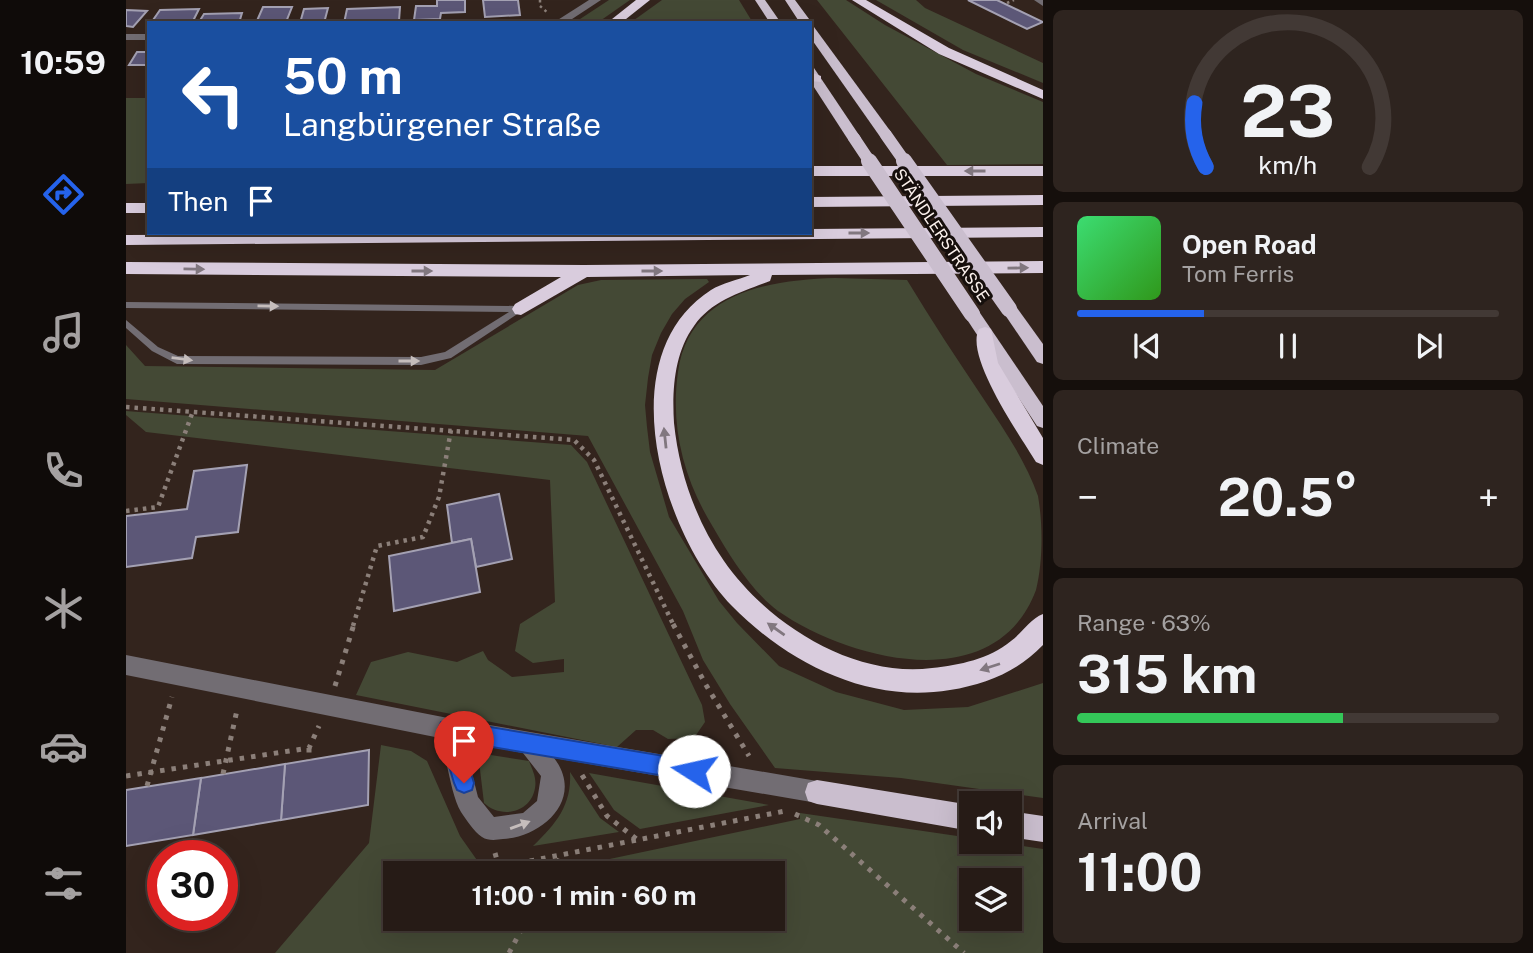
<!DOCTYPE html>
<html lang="en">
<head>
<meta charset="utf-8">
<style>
	body { margin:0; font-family:"Public Sans",sans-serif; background:#2e241f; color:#f1f3f6; height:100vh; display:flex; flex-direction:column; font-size:26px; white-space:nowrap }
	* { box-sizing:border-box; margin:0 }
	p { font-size:23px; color:#a4a1a1 }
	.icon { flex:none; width:38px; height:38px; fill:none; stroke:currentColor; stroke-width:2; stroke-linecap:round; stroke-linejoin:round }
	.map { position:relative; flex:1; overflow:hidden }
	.details { display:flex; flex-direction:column; gap:10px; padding:10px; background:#150f0c; width:490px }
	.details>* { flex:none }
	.banner { position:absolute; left:21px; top:21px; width:665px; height:214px; border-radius:0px; box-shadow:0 7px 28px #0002,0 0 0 2px #423935; background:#1a4fa0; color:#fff; overflow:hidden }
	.tools { position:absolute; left:833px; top:791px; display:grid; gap:14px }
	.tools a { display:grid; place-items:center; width:63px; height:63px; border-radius:0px; background:#261b16; box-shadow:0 7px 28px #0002,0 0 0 2px #423935; font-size:35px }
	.speed { position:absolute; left:21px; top:840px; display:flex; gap:14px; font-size:35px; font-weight:700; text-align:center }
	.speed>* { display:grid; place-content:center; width:91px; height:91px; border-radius:50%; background:#261b16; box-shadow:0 7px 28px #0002,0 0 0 2px #423935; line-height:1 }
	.speed .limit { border:10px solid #d22; background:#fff; color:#111 }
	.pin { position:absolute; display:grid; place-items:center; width:60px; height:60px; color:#fff; margin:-72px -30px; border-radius:50% 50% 50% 0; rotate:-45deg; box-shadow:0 0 7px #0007 }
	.pin .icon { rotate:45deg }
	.me { position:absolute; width:77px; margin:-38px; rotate:280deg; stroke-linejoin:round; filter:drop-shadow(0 0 5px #0008) }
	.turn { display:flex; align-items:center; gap:24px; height:147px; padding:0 21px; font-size:32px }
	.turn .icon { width:91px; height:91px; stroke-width:2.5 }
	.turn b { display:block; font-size:49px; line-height:60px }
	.then { display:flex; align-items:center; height:66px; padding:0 21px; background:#0003; gap:14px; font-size:26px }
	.big { font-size:52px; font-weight:700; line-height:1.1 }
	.details .card { flex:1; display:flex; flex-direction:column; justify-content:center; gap:10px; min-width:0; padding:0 24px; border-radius:10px; background:#2e241f }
	.details .dial { align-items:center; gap:0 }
	.dial svg { height:182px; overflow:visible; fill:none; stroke:#423935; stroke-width:7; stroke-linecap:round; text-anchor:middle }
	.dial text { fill:#f1f3f6; stroke:none }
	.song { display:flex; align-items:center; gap:21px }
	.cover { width:84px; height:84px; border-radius:10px; background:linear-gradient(135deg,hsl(140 70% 55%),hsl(110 70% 35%)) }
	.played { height:7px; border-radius:4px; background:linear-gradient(90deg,#2563eb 30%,#423935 30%) }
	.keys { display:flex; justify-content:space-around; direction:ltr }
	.heat { display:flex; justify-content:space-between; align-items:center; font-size:38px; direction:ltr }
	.charge { height:10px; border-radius:5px; background:linear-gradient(90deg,#34c759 63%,#423935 0) }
	.trip { position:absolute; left:257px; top:861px; width:402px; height:70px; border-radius:0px; background:#261b16; box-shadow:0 7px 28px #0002,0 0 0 2px #423935; font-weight:700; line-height:70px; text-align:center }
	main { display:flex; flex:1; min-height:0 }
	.tab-bar { display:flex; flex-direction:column; width:126px; justify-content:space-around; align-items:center; background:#0f0b09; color:#a4a1a1 }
	.tab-bar .icon { width:49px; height:49px }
	.tab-bar .selected { color:#2563eb }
	.tab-bar b { font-size:32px; color:#f1f3f6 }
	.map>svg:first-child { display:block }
	.green { fill:#444935; fill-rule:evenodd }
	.building { fill:#5c5777; stroke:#a4a1b3; stroke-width:2 }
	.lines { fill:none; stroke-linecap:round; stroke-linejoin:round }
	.path-far2 { stroke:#8b7f79; stroke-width:2.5; stroke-dasharray:2.5 3.5; stroke-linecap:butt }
	.path-far1 { stroke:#8b7f79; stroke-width:4.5; stroke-dasharray:3.5 5; stroke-linecap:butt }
	.path { stroke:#8b7f79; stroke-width:5; stroke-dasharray:4.5 7; stroke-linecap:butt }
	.service { fill:#726d73; fill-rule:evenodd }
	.minor { fill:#726d73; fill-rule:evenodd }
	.trunk { fill:#cabece; fill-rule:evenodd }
	.motorway { fill:#d9ccdd; fill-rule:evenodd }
	.trunk-bridge-far1 { stroke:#cabece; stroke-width:12 }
	.trunk-bridge { stroke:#cabece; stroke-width:16 }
	.oneway { fill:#81777f }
	.oneway2 { fill:#c5bdbc }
	.route { fill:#2563eb; stroke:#184099; stroke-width:2 }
	.labels { text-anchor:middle; stroke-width:6; stroke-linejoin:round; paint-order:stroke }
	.far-street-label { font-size:16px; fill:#fcf2ed; stroke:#160f0c }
</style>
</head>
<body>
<main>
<nav class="tab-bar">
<b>10:59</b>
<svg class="icon selected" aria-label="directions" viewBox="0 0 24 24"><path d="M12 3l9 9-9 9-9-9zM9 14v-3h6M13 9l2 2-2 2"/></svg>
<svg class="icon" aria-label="music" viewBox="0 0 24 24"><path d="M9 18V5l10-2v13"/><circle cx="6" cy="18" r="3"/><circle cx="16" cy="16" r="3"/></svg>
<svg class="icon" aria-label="phone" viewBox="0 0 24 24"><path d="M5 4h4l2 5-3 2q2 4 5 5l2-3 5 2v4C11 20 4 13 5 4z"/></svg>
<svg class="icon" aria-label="climate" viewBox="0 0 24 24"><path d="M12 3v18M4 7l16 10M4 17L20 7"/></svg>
<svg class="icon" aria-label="car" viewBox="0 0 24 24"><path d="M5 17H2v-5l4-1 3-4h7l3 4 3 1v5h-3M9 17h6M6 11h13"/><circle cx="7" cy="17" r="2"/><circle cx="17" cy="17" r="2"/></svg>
<svg class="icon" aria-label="filters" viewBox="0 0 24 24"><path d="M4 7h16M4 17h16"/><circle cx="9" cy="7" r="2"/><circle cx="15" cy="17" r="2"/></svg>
</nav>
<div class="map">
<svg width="917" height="953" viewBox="0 0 917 953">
	<rect width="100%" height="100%" fill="#33241d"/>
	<!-- green -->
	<g class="green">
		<path d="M483,0H504L471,23H448Z"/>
		<path d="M536,0H613L627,23H504Z"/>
		<path d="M691,0H720L759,25L850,74L917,102V164L821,165Z"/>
		<path d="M750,0H790L799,8L917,63V83L837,50Z"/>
		<path d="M0,98H23V183L0,184Z"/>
		<path d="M709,278L781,280C805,320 831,359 857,398C877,428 900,461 912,496C917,525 917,561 910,590C870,698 724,661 652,611C626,592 603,555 587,527C558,480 544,427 552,372C563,292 643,280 709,278Z"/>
		<path d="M581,279L583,282L559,299L546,314L535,333L526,355L522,378L519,405L521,427L524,452L543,517L593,601L611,623L653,666L710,692L778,710L842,707L917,683V798L775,778L649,768L604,704L577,660L557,611L462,436L0,399V345L19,366L309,370L452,285L475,280Z"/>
		<path d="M0,411L445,445L461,462L576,705L579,722L568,738L542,739L527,730H510L491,747L230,695L245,662L282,652L331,662L357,651L362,660L386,677L438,672V659L407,663L389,651L394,624L429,602L424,480L20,432L0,415Z"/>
		<path d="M255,745L285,751L301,761L334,836L353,863L366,873H270V919H648V873H417L674,819V813L845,838V842H871L917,849V953H149L243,843ZM845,880H884V919H845Z"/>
		<path d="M352,753L403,761C406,769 411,778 409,788C405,813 375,819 358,803Z"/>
		<path d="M444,772L474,818L493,832L407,846C430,824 446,805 444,772Z"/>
		<path d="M463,773L643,805L514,829L488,810Z"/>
	</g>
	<!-- building -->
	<g class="building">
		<path d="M311,0H339V12L315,13L314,19L288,20L290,6H311Z"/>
		<path d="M357,0H392L394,15L359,17Z"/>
		<path d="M842,0H871L917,22L901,29Z"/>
		<path d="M137,7H166L160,22L130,23Z"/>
		<path d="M274,7L273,21L218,23L221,9Z"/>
		<path d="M202,8L198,23H174L178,9Z"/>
		<path d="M73,9L66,23H25L34,10Z"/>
		<path d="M0,10L21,11L7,27L0,26Z"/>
		<path d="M116,13L113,23L73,22L78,14Z"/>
		<path d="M11,52H23V65H3Z"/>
		<path d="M121,465L112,532L70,537L66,558L0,567V516L61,509L68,471Z"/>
		<path d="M373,494L386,559L350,567L345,539L326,543L321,505Z"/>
		<path d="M345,539L354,592L268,611L263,556Z"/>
		<path d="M243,750L242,805L155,820L159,764Z"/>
		<path d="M159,764L155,820L67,835L75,778Z"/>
		<path d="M75,778L67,835L0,846V790Z"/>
	</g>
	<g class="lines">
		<!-- path-far2 -->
		<g class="path-far2">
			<path d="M414,0V6L422,13"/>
			<path d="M881,3L888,0"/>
		</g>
		<!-- path-far1 -->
		<g class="path-far1">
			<path d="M0,407L448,440L468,460L548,626"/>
			<path d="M0,511L32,507L67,411"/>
			<path d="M227,626L251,546L297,537L313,497L325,430"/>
		</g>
		<!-- path -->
		<g class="path">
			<path d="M547,624L580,685L623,756"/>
			<path d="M209,686L228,624"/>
			<path d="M183,748V760"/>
			<path d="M97,774L111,710"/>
			<path d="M456,775L481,816L513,841"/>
			<path d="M0,776L183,748L193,726"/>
			<path d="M21,786L46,697"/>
			<path d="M669,814L693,825L838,953"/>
			<path d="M369,853L373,867L659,811"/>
			<path d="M426,873L435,856"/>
			<path d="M383,953L401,919"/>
		</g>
		<!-- service -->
		<path class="service" d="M0,302L395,306L399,309L325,358L295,365L51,364L26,351L0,328V320L32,347L52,356L295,357L319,352L383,312L0,308Z"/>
		<!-- minor -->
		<g class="minor">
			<path d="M463,0H475L440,23H427Z"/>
			<path d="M908,0H917V6Z"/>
			<rect x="0" y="34" width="23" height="6"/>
			<path d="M0,655L322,718L691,781L699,784L702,792L699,800L691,803L428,758C459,798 417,837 377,839C370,840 362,841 356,837C348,832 340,819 335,812C325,796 321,758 314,738L0,675ZM338,742L397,753L415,776L411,801L397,813L368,817L352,797Z"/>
		</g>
		<!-- trunk -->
		<g class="trunk">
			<path d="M629,0H639L655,23H644Z"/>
			<path d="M659,0H669L686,23L684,25V23H674Z"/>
			<path d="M684,26L688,27L765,132V138H755L684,37Z"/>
			<path d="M684,67L688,68L735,138L733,141H723L721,138L684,81Z"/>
			<path d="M883,303L889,305L917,344V364L911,362L875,309Z"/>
			<path d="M846,308L852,310L917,406V428L911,426L840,318L838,314L840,310Z"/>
			<path d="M691,780L845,805V831L691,804L682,801L679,792L682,783Z"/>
			<path d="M884,811L917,816V842L884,837Z"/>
		</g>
		<!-- motorway -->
		<g class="motorway">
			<path d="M510,0H524L495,23H481Z"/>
			<path d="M726,0H740L823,48L917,90V99L813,54Z"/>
			<path d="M684,72L695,76V82L684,81Z"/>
			<rect x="684" y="166" width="233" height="10"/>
			<path d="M917,195V205L684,207V197Z"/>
			<rect x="0" y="203" width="23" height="10"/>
			<path d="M917,227V237L0,245V235L684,233V229Z"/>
			<path d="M917,261V273L646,275L644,281C616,292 586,300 568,326C548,353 546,391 548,423C553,472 570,521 598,561C642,624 727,678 806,668C834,665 863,659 885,641C896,633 904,619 917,614V645C891,672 860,684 824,690C742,704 662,663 606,606C536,534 482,356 585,290C596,283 612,280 624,275L461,277L395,315L389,314L386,309L389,304L435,277L0,274V262L458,265Z"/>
			<path d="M859,327L865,329L872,363L917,438V465L910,462C895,437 838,356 853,329Z"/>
		</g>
		<!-- trunk-bridge-far1 -->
		<g class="trunk-bridge-far1">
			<path d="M760,135L779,162"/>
			<path d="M728,138L744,162"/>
		</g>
		<!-- trunk-bridge -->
		<g class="trunk-bridge">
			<path d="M743,161L846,314"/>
			<path d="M778,161L883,309"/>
		</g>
	</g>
	<!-- one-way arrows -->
	<defs><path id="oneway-solid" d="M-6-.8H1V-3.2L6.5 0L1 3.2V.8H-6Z" transform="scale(1.75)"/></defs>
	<g class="oneway">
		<use href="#oneway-solid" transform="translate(849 171) rotate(180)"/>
		<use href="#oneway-solid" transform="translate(733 233)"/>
		<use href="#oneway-solid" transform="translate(892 268) rotate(-1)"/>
		<use href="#oneway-solid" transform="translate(68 269) rotate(1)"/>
		<use href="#oneway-solid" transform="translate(296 271)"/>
		<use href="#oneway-solid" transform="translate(526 271)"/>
		<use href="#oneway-solid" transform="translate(539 438) rotate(-96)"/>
		<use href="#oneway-solid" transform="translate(650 629) rotate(-145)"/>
		<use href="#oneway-solid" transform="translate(864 667) rotate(162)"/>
	</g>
	<g class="oneway2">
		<use href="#oneway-solid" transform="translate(142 306) rotate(1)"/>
		<use href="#oneway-solid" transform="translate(56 359) rotate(7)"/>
		<use href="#oneway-solid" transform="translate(283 361)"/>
		<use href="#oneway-solid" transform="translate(394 825) rotate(-20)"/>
	</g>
	<!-- route -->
	<path class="route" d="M322,720L568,761L575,764L578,771L575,778L568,781L336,742L348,783L346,790L338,793L331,790L328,783L312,729L315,722Z"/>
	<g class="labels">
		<!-- far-street labels -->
		<g class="far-street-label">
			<text transform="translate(816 235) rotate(56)" y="6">STÄNDLERSTRASSE</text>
		</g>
	</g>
</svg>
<div class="tools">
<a><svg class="icon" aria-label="sound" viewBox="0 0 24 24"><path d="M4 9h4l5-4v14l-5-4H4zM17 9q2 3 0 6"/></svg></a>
<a><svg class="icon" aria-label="layers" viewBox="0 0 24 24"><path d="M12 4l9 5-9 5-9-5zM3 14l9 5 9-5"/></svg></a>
</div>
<div class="speed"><div class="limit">30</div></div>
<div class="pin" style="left:338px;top:783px;background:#d93025"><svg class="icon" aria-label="arrive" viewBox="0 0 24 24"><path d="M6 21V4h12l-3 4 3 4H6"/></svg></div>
<svg class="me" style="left:568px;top:771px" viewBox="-20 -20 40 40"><circle r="19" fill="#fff"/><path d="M0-13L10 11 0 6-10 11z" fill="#2563eb"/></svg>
<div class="trip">11:00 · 1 min · 60 m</div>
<div class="banner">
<div class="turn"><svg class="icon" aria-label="left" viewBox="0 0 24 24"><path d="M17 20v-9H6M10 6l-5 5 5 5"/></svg><div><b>50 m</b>Langbürgener Straße</div></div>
<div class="then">Then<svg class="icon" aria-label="arrive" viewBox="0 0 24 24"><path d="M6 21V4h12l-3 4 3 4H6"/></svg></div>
</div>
</div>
<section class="details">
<div class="card dial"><svg viewBox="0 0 100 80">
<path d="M14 69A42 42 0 1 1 86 69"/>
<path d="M14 69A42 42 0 0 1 9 41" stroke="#2563eb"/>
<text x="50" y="56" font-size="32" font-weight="700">23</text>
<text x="50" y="72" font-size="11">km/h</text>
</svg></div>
<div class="card">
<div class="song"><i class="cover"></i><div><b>Open Road</b><p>Tom Ferris</p></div></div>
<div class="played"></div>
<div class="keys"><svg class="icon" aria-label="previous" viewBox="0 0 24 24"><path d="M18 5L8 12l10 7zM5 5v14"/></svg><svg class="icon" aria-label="pause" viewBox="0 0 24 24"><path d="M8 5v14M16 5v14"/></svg><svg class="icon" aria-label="next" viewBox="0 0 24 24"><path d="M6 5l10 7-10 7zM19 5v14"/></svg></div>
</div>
<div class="card"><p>Climate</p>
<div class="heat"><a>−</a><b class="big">20.5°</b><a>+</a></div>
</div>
<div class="card"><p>Range · 63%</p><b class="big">315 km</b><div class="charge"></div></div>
<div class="card"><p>Arrival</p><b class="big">11:00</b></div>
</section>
</main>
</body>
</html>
